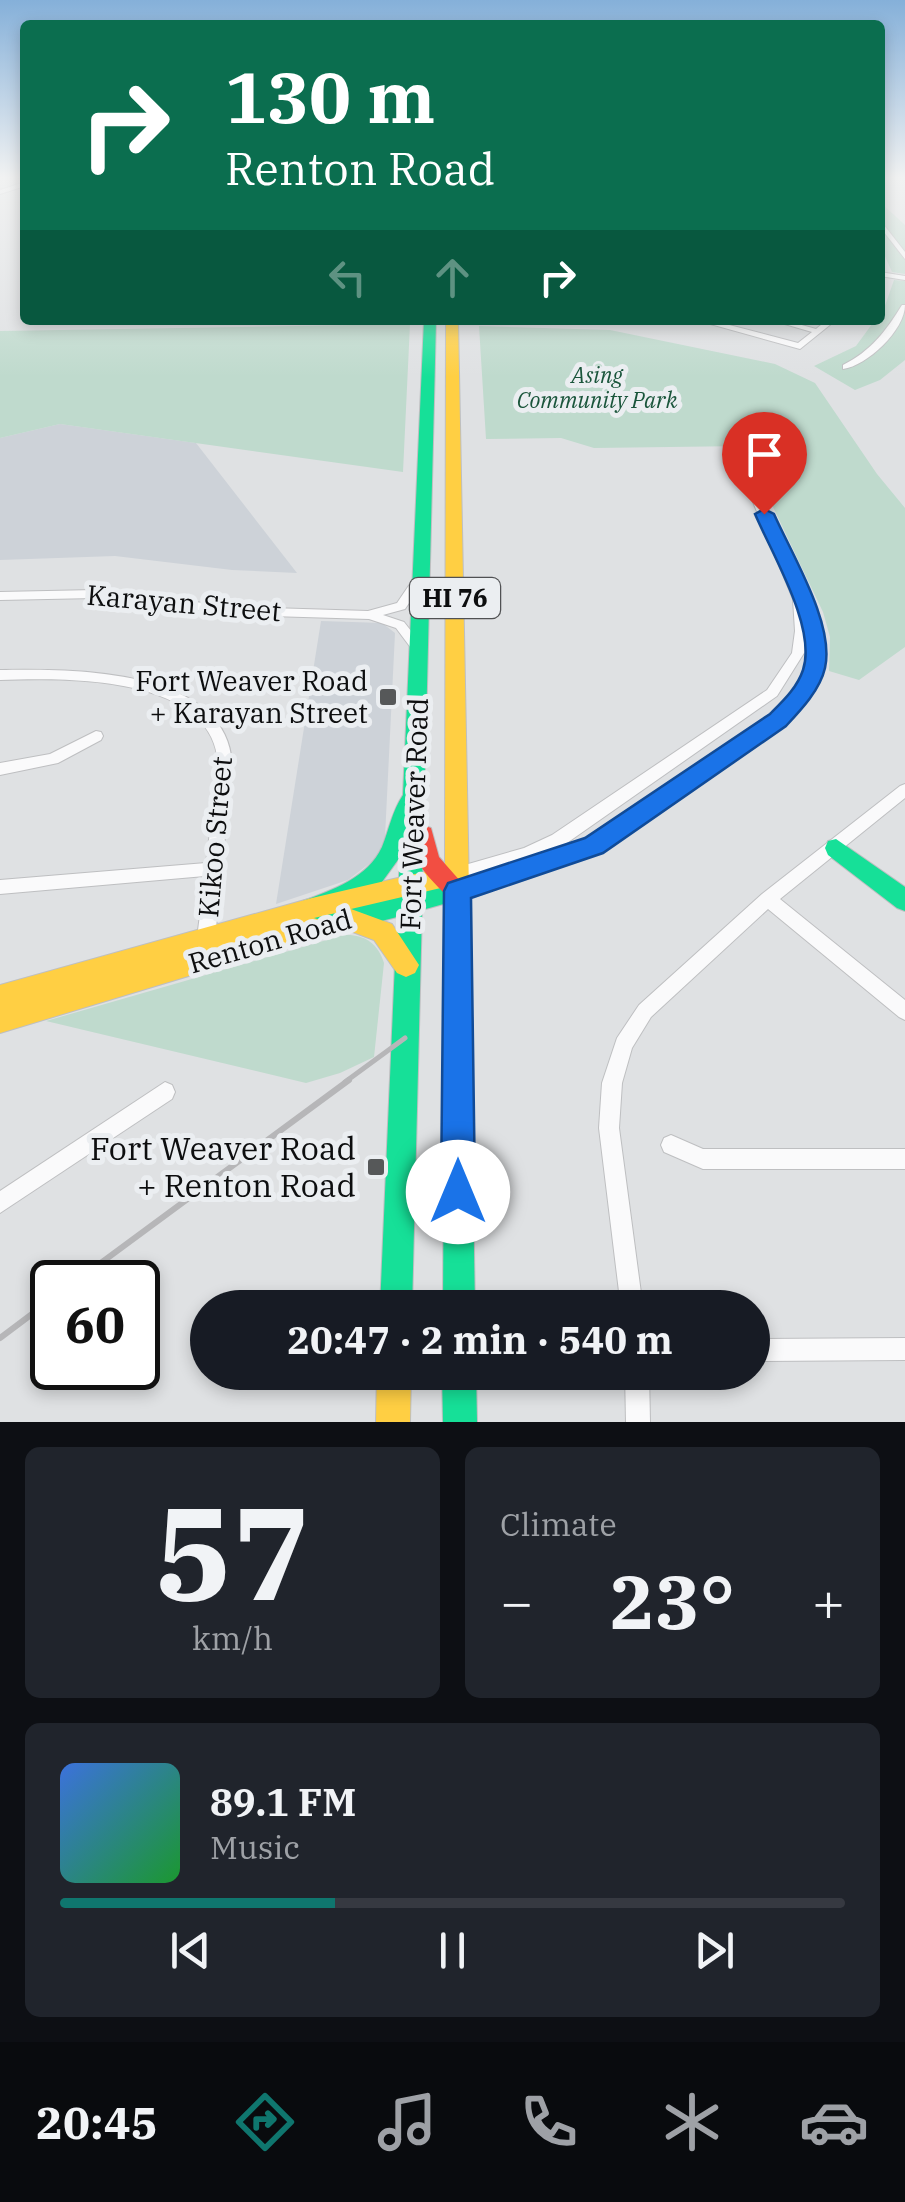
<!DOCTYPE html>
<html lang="en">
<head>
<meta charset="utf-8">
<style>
	body { margin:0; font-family:"IBM Plex Serif",serif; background:#20242c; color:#f1f3f6; height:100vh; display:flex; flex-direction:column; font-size:38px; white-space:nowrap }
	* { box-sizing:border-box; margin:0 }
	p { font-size:32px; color:#9ea1a6 }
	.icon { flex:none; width:55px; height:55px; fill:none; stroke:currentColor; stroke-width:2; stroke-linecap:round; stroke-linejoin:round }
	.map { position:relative; height:1422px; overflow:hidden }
	.panel { display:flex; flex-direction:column; gap:25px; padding:25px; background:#0d0f14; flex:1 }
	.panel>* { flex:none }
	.guide { position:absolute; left:20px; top:20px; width:865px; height:305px; border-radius:10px; box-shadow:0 5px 15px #0003; background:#0b6e4f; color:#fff; overflow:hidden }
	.speed { position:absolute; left:30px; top:1260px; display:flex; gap:20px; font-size:50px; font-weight:700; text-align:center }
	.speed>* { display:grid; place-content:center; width:130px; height:130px; border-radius:50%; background:#171b24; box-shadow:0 5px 15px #0003; line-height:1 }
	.speed .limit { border:5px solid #111; border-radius:15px; background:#fff; color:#111 }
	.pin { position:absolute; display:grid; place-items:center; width:85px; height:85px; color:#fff; margin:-102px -42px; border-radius:50% 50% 50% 0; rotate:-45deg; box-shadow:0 0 10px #0007 }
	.pin .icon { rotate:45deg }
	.me { position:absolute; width:110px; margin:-55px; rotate:0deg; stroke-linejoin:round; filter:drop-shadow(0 0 8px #0008) }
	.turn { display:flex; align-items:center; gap:35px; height:210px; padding:0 40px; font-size:45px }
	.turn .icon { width:130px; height:130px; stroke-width:2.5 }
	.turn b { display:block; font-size:70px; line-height:85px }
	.lanes { display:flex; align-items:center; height:95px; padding:0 40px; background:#0003; justify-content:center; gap:50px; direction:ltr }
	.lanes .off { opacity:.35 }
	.big { font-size:75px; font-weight:800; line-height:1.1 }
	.panel .tile { flex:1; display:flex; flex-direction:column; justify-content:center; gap:15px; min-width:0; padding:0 35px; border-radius:15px; background:#20242c }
	.panel .dial { align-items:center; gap:0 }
	.dial b { font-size:130px; line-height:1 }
	.song { display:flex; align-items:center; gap:30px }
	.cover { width:120px; height:120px; border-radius:15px; background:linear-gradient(135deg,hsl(220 70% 55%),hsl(130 70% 35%)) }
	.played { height:10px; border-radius:5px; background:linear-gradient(90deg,#0f766e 35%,#363941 35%) }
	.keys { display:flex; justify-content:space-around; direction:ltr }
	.heat { display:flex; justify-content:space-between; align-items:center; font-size:55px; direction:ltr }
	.panel .tiles { flex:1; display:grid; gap:25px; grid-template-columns:1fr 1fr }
	.tile:last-child { grid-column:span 2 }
	.trip { position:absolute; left:190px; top:1290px; width:580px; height:100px; border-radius:50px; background:#171b24; box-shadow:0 5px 15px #0003; font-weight:800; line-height:100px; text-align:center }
	.menu { display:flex; height:160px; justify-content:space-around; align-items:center; background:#090b0e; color:#9ea1a6 }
	.menu .icon { width:70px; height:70px }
	.menu .on { color:#0f766e }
	.menu b { font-size:45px; color:#f1f3f6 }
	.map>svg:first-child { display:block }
	.built { fill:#cdd2d8 }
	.green { fill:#bfdacd }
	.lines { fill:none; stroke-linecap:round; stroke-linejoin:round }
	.street-casing { stroke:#bebfc1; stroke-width:2 }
	.fast-casing { stroke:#bebfc1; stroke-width:2 }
	.slow-casing { stroke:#bebfc1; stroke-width:2 }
	.jam-casing { stroke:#bebfc1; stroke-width:2 }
	.street { fill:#fafafb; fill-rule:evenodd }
	.fast { fill:#16e098; fill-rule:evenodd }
	.slow { fill:#ffcf43; fill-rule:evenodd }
	.jam { fill:#f24e42; fill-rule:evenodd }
	.rail-far1 { stroke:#b6b6b8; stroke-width:5 }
	.rail { stroke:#b6b6b8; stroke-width:6 }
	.route { fill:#1a73e8; stroke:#114b97; stroke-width:2.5 }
	.poi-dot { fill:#565859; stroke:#ebeef1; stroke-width:4 }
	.labels { text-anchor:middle; stroke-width:10; stroke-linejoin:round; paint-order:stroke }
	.far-park-label { font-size:22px; font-style:italic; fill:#1a553b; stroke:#ebeef1 }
	.shield { fill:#ebeef1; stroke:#505153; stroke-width:2.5 }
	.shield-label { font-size:25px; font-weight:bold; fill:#0d0e0f }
	.street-label { font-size:28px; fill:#0d0e0f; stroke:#ebeef1 }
	.poi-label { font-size:28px; fill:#0d0e0f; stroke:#ebeef1; text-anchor:end }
	.near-poi-label { font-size:32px; fill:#0d0e0f; stroke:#ebeef1; text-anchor:end }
</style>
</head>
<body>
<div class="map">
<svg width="905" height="1422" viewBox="0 0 905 1422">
	<rect width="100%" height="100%" fill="#dfe1e3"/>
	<!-- built -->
	<g class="built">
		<path d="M60,424L196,443L297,573L232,570L115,556L0,560V438Z"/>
		<path d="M321,621L382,623L395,633L385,837L378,857L348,880L276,904Z"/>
	</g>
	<!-- green -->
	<g class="green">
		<path d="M880,202L905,225V274L892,272L880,245Z"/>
		<path d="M894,280L905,281V360L880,380L855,390L814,366L856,346L875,320H880Z"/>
		<path d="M410,324L403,472L60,424L0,438V331Z"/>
		<path d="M479,326L610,330L775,364L815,383L877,474L905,508V647L859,680L829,671L830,637L823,612L744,446L594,448L561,438L486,439Z"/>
		<path d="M344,935C364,934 378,943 384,963L374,1057L340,1073L306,1083L46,1021Z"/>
	</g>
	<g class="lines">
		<!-- street casing -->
		<g class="street-casing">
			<g id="street">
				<path d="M25,182V186L0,194V190Z"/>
				<path d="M880,220L905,252V259L880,227Z"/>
				<path d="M880,272L905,276V280L880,276Z"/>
				<path d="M902,305H905C905,330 867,366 843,369V365C871,351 886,331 902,305Z"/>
				<path d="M696,320H710L798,343L812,332L771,320H784L816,329L827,320H836L800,349Z"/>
				<path d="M737,448L742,451L805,598L819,621L823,658L809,693L783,724L600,850L457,898L451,896L449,891L451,886L526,861L457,881L451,879L449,874L451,869L524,848L552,835L767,690L792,653L795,631L793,599L732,451ZM807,621L811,658L798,688L773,716L589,840L534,859L564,845L777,696L804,653Z"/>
				<path d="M418,577L424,581L405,609L383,615L404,622L422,645L416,649L411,648L396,628L369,619L237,615L95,598L0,600V592L95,590L237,607L368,611L397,603L414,578Z"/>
				<path d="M0,670C69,669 226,667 232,763C233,780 229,800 227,816C223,857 219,897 215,938L212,943L206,946L200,943L197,938L205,876L0,894V880L206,863C209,840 212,817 214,793C215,784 218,772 218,763C212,674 63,678 0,680Z"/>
				<path d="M96,731L101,732L103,736L101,740L58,763L0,775V763L50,754Z"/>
				<path d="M905,784V798L780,899L905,1000V1020L899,1017L768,909L651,1017L632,1048L622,1083L619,1128L643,1308H621L599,1128L602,1083L617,1038L639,1005L762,894L900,786Z"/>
				<path d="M165,1082L172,1085L175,1092L172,1099L0,1213V1191Z"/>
				<path d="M671,1135L703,1149H905V1169H703L664,1152L661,1145L664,1138Z"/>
				<path d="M905,1338V1360L752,1361V1339Z"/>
				<path d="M625,1372H649L650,1422H626Z"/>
			</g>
		</g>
		<!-- fast casing -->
		<g class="fast-casing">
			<g id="fast">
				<path d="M424,320H436L422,889L457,881L465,884L469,891L465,898L422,910L412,1308H380L397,917L311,939L302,936L299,928L302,920L310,918L303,915L300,908L303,901C332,890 368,878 382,847C389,830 392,811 403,795ZM400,857L398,895L325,914L379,886Z"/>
				<path d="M836,839L905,887V911L897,908L828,855L825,848L828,841Z"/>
				<path d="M458,1123L468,1127L472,1137L475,1308H443L444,1137L448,1127Z"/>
				<path d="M442,1372H476L477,1422H443Z"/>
			</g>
		</g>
		<!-- slow casing -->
		<g class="slow-casing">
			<g id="slow">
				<path d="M446,320H458L469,891L465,898L457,901L449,898L445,887L351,909L392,924L419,965L415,973L406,977L397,973L374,940L337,926L334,918L336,913L314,918L320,920L323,928L320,936L311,939L0,1033V985L312,898L445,867Z"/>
				<path d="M377,1372H411L410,1422H376Z"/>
			</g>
		</g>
		<!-- jam casing -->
		<g class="jam-casing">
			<path id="jam" d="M423,825L431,828L439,857L469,891L472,1137L468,1147L458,1151L448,1147L444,1137L445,894C428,876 404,855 415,828Z"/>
		</g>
		<!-- street -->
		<use href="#street" class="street"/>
		<!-- fast -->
		<use href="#fast" class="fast"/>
		<!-- slow -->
		<use href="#slow" class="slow"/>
		<!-- jam -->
		<use href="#jam" class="jam"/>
		<!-- rail-far1 -->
		<path class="rail-far1" d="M345,1082L405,1038"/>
		<!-- rail -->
		<g class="rail">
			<path d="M75,1282L349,1080"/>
			<path d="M0,1338L52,1299"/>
		</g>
	</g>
	<!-- sky -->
	<linearGradient id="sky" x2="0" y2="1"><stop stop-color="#85b0d9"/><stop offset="0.47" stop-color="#f1f2f2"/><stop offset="1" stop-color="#f1f2f2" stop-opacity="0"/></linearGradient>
	<rect width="905" height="377" fill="url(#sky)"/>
	<!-- route -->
	<path class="route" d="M764,509L774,514C792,555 835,624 825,668C820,690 801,710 786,726L603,853L471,898L475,1192L470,1204L458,1209L446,1204L441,1192L444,891L448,883L585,838L770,714C783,701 797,688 803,670C817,628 772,554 755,514Z"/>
	<!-- markers -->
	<g class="poi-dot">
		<rect x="378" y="687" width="20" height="20" rx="5"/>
		<rect x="366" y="1157" width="20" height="20" rx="5"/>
	</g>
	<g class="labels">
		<!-- far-park labels -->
		<g class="far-park-label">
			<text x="597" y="383">Asing<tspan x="597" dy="25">Community Park</tspan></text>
		</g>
		<!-- shield labels -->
		<rect class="shield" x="410" y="578" width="90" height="40" rx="8"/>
		<g class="shield-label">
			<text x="455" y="607">HI 76</text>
		</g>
		<!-- street labels -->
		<g class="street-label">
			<text transform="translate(184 603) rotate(5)" y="10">Karayan Street</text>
			<text transform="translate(414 814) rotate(-88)" y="10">Fort Weaver Road</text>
			<text transform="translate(215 837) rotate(-85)" y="10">Kikoo Street</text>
			<text transform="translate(270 941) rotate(-16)" y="10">Renton Road</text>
		</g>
		<!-- poi labels -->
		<g class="poi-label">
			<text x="368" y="691">Fort Weaver Road<tspan x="368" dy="32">+ Karayan Street</tspan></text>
		</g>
		<!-- near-poi labels -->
		<g class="near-poi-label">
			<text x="356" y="1160">Fort Weaver Road<tspan x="356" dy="37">+ Renton Road</tspan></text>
		</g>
	</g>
</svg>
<div class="speed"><div class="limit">60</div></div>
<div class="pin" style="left:764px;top:514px;background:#d93025"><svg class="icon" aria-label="arrive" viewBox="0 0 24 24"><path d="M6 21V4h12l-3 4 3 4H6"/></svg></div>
<svg class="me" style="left:458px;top:1192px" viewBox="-20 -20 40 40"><circle r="19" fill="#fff"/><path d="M0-13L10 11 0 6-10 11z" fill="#1a73e8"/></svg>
<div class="trip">20:47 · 2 min · 540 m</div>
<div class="guide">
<div class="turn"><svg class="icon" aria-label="right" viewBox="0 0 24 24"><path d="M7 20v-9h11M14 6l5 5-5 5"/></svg><div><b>130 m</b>Renton Road</div></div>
<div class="lanes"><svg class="icon off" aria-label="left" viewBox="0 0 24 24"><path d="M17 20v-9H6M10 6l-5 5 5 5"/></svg><svg class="icon off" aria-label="ahead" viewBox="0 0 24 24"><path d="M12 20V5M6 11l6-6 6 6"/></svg><svg class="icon" aria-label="right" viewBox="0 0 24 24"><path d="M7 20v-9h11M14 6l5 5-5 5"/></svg></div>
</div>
</div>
<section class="panel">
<div class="tiles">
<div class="tile dial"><b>57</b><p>km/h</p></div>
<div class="tile"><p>Climate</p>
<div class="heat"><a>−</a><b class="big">23°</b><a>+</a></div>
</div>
<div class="tile">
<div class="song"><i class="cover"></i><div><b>89.1 FM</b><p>Music</p></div></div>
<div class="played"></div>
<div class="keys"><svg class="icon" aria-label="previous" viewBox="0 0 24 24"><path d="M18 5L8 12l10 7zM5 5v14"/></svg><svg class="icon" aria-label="pause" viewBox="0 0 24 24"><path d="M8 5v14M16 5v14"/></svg><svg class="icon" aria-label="next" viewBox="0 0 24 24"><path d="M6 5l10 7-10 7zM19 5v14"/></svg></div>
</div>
</div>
</section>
<nav class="menu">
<b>20:45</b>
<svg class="icon on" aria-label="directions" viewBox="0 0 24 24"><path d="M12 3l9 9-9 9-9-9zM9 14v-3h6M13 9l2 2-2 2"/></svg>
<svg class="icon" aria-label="music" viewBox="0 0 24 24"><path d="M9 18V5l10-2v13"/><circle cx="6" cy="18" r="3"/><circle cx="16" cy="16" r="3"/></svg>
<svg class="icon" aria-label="phone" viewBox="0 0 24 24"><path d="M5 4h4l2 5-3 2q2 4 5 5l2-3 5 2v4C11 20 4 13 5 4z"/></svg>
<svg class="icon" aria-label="climate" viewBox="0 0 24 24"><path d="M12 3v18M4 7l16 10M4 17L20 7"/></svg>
<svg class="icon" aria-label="car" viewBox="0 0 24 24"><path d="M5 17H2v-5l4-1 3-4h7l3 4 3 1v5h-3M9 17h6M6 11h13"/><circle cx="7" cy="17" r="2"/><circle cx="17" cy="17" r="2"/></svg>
</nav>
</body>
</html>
